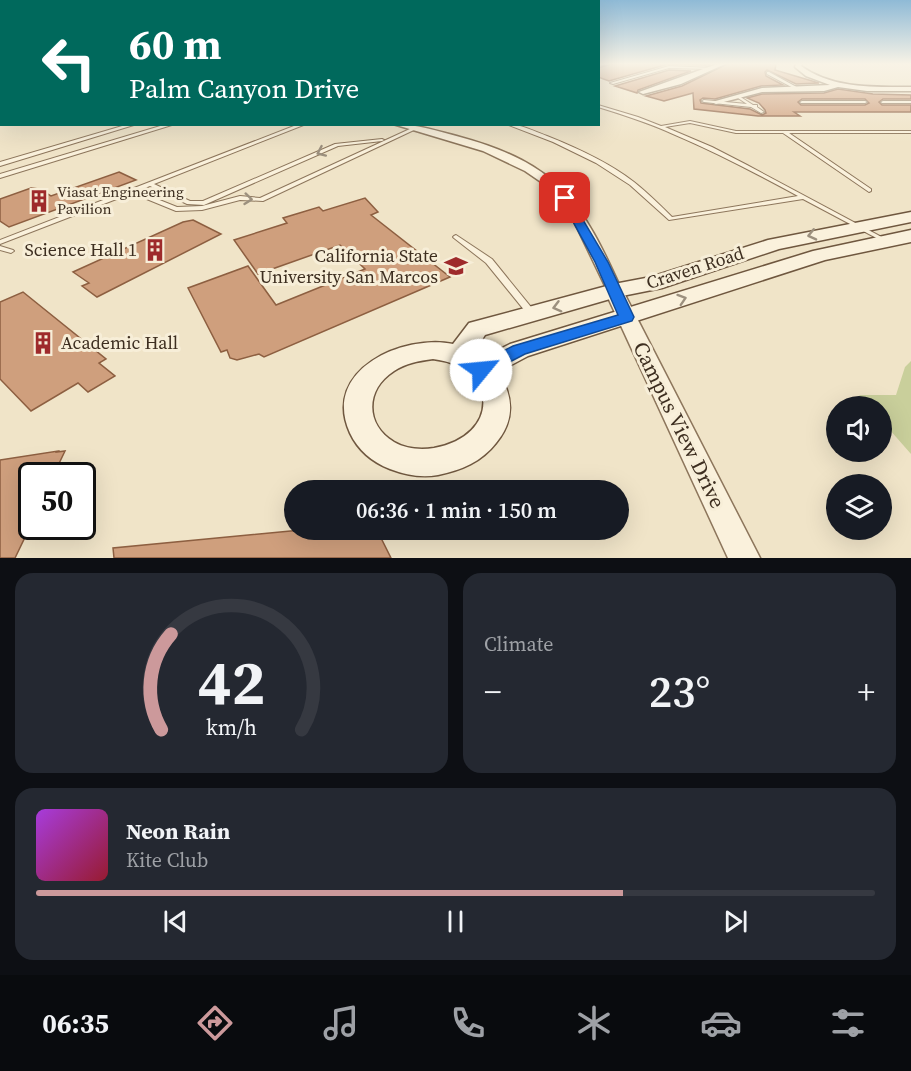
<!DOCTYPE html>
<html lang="en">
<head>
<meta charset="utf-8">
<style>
	body { margin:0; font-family:"Source Serif 4",serif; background:#242831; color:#f1f3f6; height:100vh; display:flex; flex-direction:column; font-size:22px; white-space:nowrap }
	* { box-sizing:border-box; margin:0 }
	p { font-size:20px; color:#9ea1a6 }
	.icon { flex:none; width:33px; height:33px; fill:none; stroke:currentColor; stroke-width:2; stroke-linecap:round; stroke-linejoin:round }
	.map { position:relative; height:558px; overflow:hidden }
	.side { display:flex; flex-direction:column; gap:15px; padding:15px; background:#0d0f14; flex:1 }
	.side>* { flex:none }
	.top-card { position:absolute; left:0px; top:0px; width:600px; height:126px; box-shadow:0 6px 24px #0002; background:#00695c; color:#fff; overflow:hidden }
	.controls { position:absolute; left:826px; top:396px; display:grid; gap:12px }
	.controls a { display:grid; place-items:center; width:66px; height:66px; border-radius:50%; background:#171b24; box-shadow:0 6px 24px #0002; font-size:30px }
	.speed { position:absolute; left:18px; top:462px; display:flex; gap:12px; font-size:30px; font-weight:700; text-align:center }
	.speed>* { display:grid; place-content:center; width:78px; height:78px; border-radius:50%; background:#171b24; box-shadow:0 6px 24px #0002; line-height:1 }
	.speed .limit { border:3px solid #111; border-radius:9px; background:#fff; color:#111 }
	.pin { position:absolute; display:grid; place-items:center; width:51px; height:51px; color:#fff; margin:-26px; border-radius:12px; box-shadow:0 3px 9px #0006 }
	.me { position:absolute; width:66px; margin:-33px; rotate:62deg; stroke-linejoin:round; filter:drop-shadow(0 0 4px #0008) }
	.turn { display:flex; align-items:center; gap:21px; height:126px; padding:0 30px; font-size:27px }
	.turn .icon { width:78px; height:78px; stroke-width:2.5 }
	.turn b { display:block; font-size:42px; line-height:51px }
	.big { font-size:45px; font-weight:600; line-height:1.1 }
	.side .widget { flex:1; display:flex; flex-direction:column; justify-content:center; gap:9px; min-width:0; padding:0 21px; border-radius:18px; background:#242831 }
	.side .dial { align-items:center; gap:0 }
	.dial svg { height:156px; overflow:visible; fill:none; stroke:#363941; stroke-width:7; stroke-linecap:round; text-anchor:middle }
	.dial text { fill:#f1f3f6; stroke:none }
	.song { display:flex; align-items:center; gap:18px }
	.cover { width:72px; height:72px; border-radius:9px; background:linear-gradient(135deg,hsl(280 70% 55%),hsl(350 70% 35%)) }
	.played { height:6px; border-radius:3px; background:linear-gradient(90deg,#cc999b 70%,#363941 70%) }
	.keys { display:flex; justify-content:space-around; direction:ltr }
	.heat { display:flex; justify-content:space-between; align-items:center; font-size:33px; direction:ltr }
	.side .tiles { flex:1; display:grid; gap:15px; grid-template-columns:1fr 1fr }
	.widget:last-child { grid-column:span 2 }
	.trip { position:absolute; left:284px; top:480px; width:345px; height:60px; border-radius:30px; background:#171b24; box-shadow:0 6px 24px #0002; font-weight:600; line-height:60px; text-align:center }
	.tab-bar { display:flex; height:96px; justify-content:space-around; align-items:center; background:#090b0e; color:#9ea1a6 }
	.tab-bar .icon { width:42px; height:42px }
	.tab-bar .active { color:#cc999b }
	.tab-bar b { font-size:27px; color:#f1f3f6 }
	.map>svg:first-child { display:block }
	.green { fill:#c9cf9b }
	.building { fill:#cf9f7d; stroke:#8d5f41; stroke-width:1.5; fill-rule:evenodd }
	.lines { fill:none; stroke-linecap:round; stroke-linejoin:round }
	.service-casing { stroke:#8d765c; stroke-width:2 }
	.minor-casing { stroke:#8d765c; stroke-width:3 }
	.tertiary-casing { stroke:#8d765c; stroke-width:3 }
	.secondary-casing { stroke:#6f573f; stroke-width:3 }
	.service { fill:#faf1dc; fill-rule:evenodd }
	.minor { fill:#faf1dc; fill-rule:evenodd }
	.tertiary { fill:#faf1dc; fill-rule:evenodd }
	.secondary { fill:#faf1dc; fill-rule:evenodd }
	.oneway { stroke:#9c907e }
	.route { fill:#1a73e8; stroke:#114b97; stroke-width:1.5 }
	.labels { text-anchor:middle; stroke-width:6; stroke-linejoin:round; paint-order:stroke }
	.far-poi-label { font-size:15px; fill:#3d2e20; stroke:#f7eed8; text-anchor:start }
	.poi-label { font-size:18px; fill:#3d2e20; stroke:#f7eed8; text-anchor:end }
	.street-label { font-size:18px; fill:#3d2e20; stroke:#f7eed8 }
	.near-street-label { font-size:21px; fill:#3d2e20; stroke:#f7eed8 }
</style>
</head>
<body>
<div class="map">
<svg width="911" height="558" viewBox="0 0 911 558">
	<rect width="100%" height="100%" fill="#f0e4c8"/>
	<!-- green -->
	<path class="green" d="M911,361V454L882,421V406H869L859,395H896L905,367Z"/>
	<!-- building -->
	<g class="building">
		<path d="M611,64H711L706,65L668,64L609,81L598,77V68Z"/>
		<path d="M727,64H776L775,70L819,83L796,84L767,70L765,72L766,76L783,85L761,86L715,99L703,98L700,100L701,103L750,109L762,115L766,113L765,110L759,103L747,98L762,94L824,93L838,89L873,94L911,95V99H883L879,102L882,105H911V112H794L800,116H758L694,109L693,93L664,101L646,96L682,86ZM802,99H865L869,103L865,105H801L798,102Z"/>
		<path d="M669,70L691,71L638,90L637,93L615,86Z"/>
		<path d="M119,172L136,180L9,227L0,221V199L31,188L39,189L51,196Z"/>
		<path d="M365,198L378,212L371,215L450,277L264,357L259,354L237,360L230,358L227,350L221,352L188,288L248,266L276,305L365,269L340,245L258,274L234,240L287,223L283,218L319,207L323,211Z"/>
		<path d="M193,220L221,234L97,297L82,286L89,283L73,272L183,222Z"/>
		<path d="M23,292L106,359L99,363L115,376L88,392L78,383L31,411L0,379V302Z"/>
		<path d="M58,451L57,452L65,451L53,476H32V514L23,532L28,531L15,558H0V460Z"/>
		<path d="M301,530H377L391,558H114L113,548Z"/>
	</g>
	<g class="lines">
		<!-- service casing -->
		<g class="service-casing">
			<g id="service">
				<path d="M598,64H609L598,66Z"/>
				<path d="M669,66L712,68L710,69L669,68L613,84L610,83Z"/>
				<path d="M767,72H769L802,90L799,91L767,74Z"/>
				<rect x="0" y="88" width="2" height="2"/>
				<path d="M739,96L753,105H757V107L764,112L761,113L751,107L704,102L702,101L704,100L747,104L738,98L737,97Z"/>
				<path d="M802,101H865L867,102L865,103H801L800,102Z"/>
				<path d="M883,101H911V103H882L881,102Z"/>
				<path d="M598,105L638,117L661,126L690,121L736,131H911V133H789L871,189V191L869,192L783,133H736L690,123L665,127L712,147L747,165L889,241L888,242H884L803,199L669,220L630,185L596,163L553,142L506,124C520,124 534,131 547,136C577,148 608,162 634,182C648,193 660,205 672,217L798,196C757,174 716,152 673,134C649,123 624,115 598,107Z"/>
				<path d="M129,124H137L0,166V162Z"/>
				<path d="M167,124H175L0,178V174Z"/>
				<path d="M299,124H306L154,184L190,201H203L335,144L382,139L384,140L382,141L338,146L204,205L187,204L150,186L137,191L177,207L202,206L240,196L260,198L412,128L416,129L263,201L240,200L202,210L176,211L132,193L0,244V240Z"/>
				<path d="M456,235L492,259L535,312L536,314L535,316H529L486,263L454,238L453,237L454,236Z"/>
				<path d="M0,246L13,250L14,251L11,253L0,250Z"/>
			</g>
		</g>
		<!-- minor casing -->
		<g class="minor-casing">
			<g id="minor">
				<path d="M717,64H725L681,84L643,94L639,92Z"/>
				<path d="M796,64H802L801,66C833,89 873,87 911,87V91H867L838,87L824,91L762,92L716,104L712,102L762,88L830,85L806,76L795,67Z"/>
				<path d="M393,124C416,124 438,131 460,137C559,164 582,202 622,291L619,294H609L572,217L560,199L544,184L525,171L483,151Z"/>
			</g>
		</g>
		<!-- tertiary casing -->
		<g class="tertiary-casing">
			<path id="tertiary" d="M614,285L621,287L623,291L760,558H728L605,291L607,287Z"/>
		</g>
		<!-- secondary casing -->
		<g class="secondary-casing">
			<path id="secondary" d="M911,212V222L779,249L662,288L617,297L485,335L475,351L484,357L510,344L813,251L911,230V242L825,260L528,356L498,372C514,397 515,420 496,443C481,462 462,470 438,475C421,478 406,475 390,469C372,462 358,450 350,433C321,370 403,334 453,344L469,323L614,284L651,277L768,240ZM433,359C499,367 501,436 434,448C421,450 406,449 394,442C365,424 365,390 394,371C406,363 419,361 433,359Z"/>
		</g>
		<!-- service -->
		<use href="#service" class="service"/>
		<!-- minor -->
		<use href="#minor" class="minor"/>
		<!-- tertiary -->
		<use href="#tertiary" class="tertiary"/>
		<!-- secondary -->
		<use href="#secondary" class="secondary"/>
	</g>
	<!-- one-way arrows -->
	<defs><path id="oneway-chevron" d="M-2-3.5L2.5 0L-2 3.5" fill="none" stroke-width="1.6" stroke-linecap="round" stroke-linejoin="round" transform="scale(1.5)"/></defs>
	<g class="oneway">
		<use href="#oneway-chevron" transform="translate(321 152) rotate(156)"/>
		<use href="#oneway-chevron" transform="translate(248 199) rotate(6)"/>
		<use href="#oneway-chevron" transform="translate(812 235) rotate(167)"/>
		<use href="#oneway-chevron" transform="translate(682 299) rotate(-18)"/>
		<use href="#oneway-chevron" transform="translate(557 307) rotate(165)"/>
	</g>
	<!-- sky -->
	<linearGradient id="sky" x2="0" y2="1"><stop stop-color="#8fbad6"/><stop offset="0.45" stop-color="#f8f3e6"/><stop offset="1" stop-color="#f8f3e6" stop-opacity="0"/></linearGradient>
	<rect width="911" height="142" fill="url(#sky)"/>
	<!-- route -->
	<path class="route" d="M565,195L570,198L608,262L634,317L632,321L525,354L487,374L481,376L475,374L472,370L475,365L513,346L618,315L595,262L560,198Z"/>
	<!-- icons -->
	<defs>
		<g id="building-bare" transform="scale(1.8)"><path d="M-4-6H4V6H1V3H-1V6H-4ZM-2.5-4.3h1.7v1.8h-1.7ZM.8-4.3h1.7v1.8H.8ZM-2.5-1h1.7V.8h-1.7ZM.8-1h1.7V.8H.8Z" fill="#9e2a2b" stroke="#f7eed8" stroke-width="2.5" paint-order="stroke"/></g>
		<g id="university-bare" transform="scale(1.8)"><path d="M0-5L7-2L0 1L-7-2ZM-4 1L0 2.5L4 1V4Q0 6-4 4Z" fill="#9e2a2b" stroke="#f7eed8" stroke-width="2.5" paint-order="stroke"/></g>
	</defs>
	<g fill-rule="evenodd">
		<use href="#building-bare" x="39" y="201"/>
		<use href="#building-bare" x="155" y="250"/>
		<use href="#university-bare" x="456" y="266"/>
		<use href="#building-bare" x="43" y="343"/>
	</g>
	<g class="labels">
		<!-- far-poi labels -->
		<g class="far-poi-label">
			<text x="57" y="197">Viasat Engineering<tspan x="57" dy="17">Pavilion</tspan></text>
		</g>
		<!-- poi labels -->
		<g class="poi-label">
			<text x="137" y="256">Science Hall 1</text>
			<text x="438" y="262">California State<tspan x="438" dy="21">University San Marcos</tspan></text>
			<text x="61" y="349" text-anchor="start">Academic Hall</text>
		</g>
		<!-- street labels -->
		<g class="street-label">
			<text transform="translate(695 268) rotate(-18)" y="6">Craven Road</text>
		</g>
		<!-- near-street labels -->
		<g class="near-street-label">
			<text transform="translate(679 425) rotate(64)" y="7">Campus View Drive</text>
		</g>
	</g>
</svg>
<div class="controls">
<a><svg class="icon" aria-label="sound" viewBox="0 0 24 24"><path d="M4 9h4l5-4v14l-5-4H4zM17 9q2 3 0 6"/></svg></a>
<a><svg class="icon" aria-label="layers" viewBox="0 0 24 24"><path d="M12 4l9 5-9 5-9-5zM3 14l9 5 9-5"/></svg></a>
</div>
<div class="speed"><div class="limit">50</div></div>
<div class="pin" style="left:565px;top:198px;background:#d93025"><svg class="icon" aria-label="arrive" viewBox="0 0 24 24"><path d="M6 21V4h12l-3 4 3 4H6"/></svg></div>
<svg class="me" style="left:481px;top:370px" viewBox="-20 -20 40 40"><circle r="19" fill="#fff"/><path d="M0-13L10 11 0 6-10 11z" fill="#1a73e8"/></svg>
<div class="trip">06:36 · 1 min · 150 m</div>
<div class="top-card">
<div class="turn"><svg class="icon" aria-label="left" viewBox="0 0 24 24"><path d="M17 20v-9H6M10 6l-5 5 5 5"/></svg><div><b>60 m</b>Palm Canyon Drive</div></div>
</div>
</div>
<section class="side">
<div class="tiles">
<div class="widget dial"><svg viewBox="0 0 100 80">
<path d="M14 69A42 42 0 1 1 86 69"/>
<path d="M14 69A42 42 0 0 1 19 20" stroke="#cc999b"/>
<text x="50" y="56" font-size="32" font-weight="700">42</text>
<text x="50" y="72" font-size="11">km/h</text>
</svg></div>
<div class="widget"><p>Climate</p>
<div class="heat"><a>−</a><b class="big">23°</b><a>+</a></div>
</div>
<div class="widget">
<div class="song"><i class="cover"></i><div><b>Neon Rain</b><p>Kite Club</p></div></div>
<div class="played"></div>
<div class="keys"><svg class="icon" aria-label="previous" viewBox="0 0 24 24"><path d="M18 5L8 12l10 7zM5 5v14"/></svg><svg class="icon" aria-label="pause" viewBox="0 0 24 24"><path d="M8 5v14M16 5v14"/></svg><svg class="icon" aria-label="next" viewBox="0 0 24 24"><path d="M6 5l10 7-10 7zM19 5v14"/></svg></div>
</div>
</div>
</section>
<nav class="tab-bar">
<b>06:35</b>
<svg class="icon active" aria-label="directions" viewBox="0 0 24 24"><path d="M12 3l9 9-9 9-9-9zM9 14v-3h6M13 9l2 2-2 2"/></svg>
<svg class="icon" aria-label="music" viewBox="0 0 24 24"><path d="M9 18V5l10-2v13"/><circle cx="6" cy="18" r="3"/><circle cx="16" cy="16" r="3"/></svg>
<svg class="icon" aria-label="phone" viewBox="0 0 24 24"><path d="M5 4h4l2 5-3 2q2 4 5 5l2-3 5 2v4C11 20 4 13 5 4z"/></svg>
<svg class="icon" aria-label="climate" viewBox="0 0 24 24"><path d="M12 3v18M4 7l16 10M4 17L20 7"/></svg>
<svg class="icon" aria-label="car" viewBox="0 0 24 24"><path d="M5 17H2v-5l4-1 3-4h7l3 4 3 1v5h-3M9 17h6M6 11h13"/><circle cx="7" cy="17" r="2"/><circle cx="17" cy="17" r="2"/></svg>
<svg class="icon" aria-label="filters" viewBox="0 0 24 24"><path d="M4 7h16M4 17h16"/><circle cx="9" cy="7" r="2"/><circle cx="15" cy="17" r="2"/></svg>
</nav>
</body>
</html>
